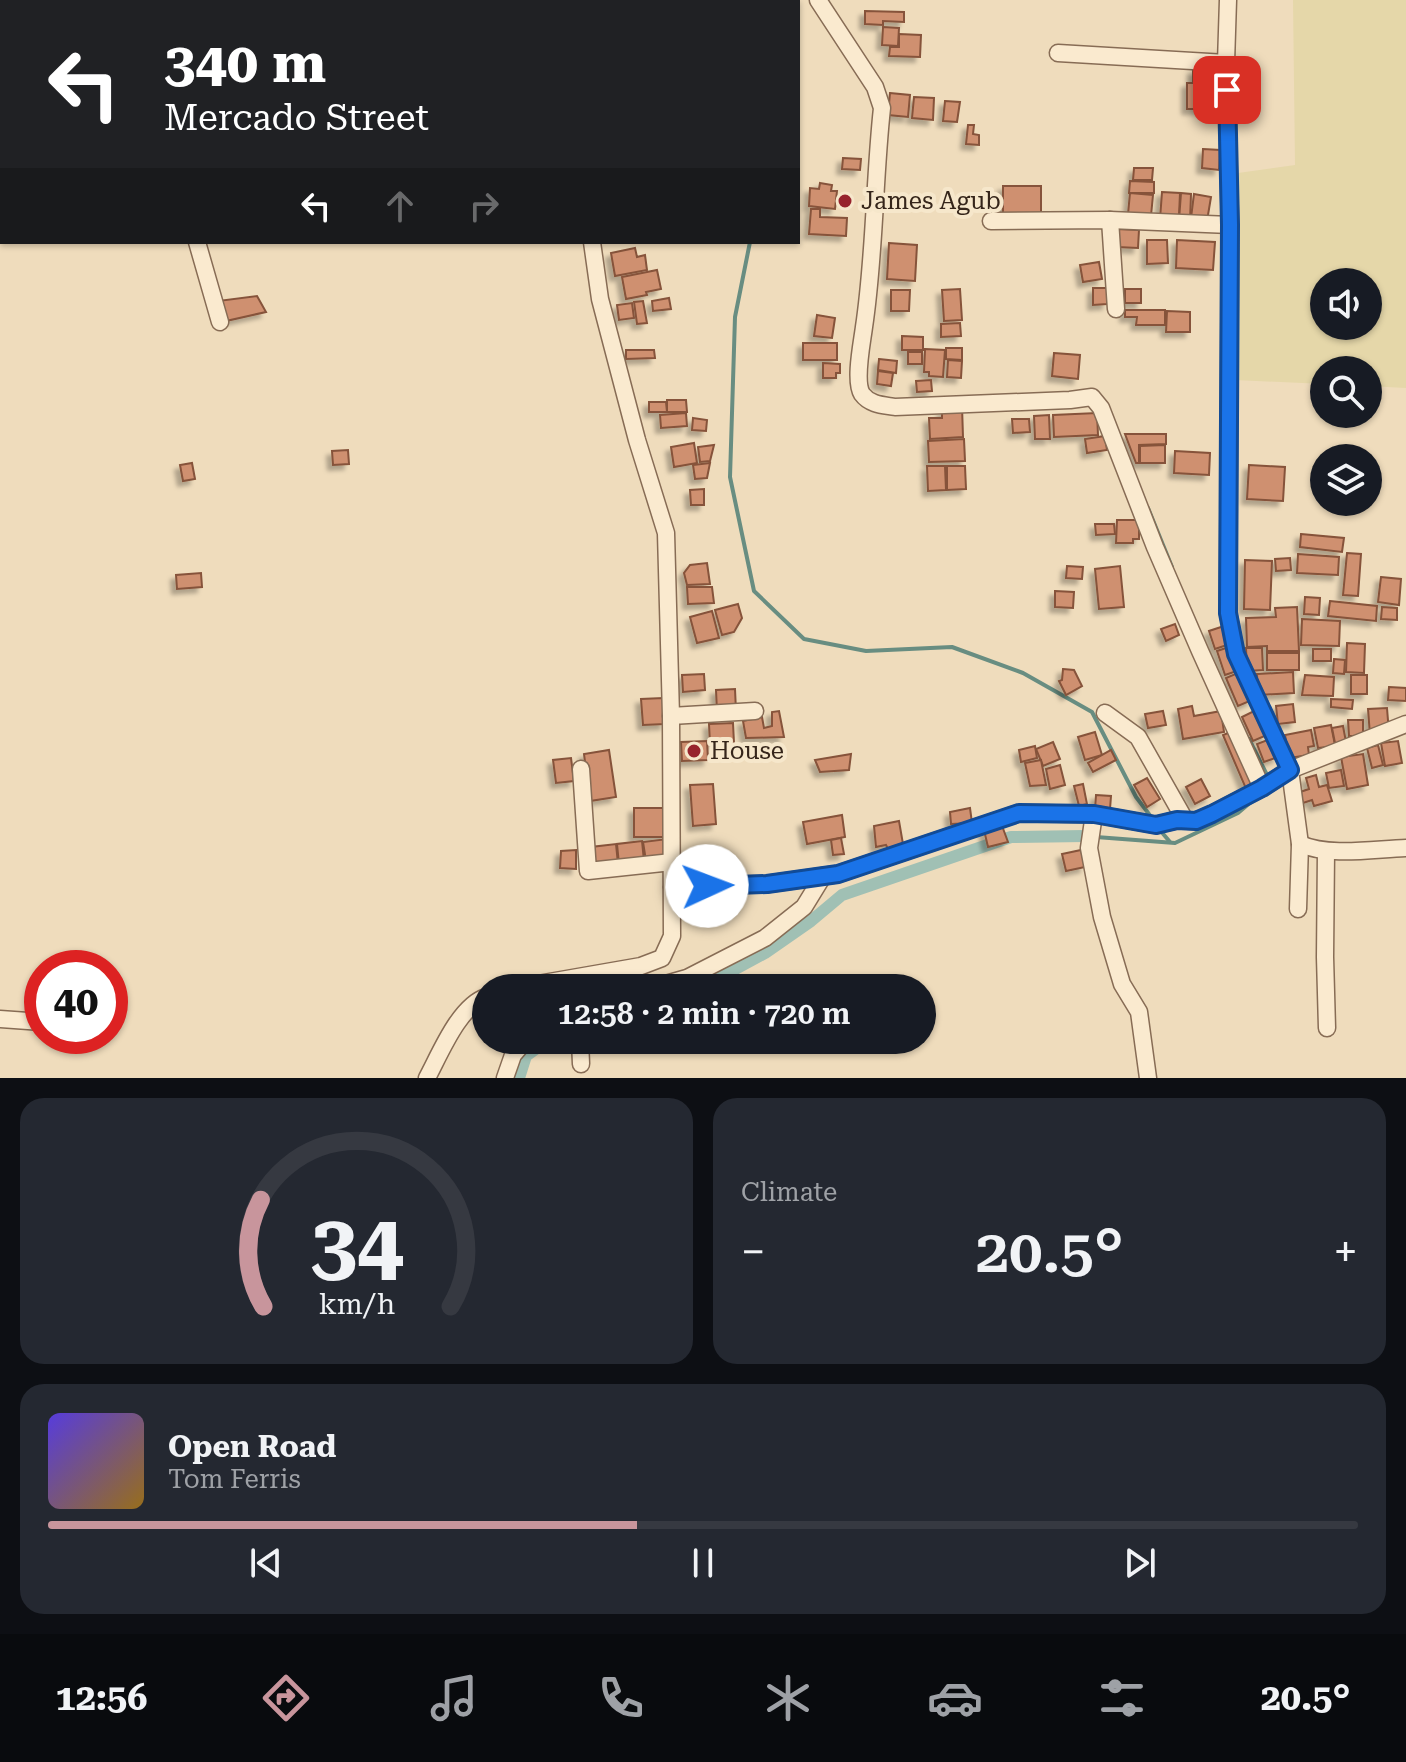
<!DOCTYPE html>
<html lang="en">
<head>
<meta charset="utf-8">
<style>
	body { margin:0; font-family:"Roboto Serif",serif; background:#242831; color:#f1f3f6; height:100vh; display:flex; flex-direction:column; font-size:30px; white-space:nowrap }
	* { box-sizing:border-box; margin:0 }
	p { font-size:26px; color:#9ea1a6 }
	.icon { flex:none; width:44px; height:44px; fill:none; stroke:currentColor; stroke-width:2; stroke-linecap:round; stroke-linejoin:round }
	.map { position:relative; height:1078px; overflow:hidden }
	.panel { display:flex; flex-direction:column; gap:20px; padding:20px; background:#0d0f14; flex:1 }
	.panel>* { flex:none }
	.banner { position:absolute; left:0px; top:0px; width:800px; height:244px; box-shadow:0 2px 6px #0004; background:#202124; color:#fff; overflow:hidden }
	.fabs { position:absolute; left:1310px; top:268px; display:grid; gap:16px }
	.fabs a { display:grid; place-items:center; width:72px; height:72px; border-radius:50%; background:#171b24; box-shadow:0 2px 6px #0004; font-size:40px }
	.speed { position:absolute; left:24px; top:950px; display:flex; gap:16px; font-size:40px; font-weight:700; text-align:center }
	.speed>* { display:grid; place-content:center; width:104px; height:104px; border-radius:50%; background:#171b24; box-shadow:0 2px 6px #0004; line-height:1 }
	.speed .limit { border:12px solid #d22; background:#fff; color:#111 }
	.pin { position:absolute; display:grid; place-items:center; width:68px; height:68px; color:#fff; margin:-34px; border-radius:16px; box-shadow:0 4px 12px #0006 }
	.me { position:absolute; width:88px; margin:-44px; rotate:88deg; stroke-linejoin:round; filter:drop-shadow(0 0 6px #0008) }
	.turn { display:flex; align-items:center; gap:28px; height:168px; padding:0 32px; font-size:36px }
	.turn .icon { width:104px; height:104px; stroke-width:2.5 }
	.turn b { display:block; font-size:56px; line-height:68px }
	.lanes { display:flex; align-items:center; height:76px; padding:0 32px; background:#0003; justify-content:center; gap:40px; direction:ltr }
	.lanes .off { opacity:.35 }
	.big { font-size:60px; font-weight:600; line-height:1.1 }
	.panel .tile { flex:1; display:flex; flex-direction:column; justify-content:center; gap:12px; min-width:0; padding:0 28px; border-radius:24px; background:#242831 }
	.panel .dial { align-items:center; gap:0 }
	.dial svg { height:208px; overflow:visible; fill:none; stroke:#363941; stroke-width:7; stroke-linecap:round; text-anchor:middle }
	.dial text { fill:#f1f3f6; stroke:none }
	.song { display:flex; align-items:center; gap:24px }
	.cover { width:96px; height:96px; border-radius:12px; background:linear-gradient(135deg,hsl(250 70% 55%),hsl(40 70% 35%)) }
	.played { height:8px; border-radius:4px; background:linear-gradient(90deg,#c8959c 45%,#363941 45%) }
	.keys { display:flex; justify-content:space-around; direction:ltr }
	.heat { display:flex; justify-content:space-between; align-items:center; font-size:44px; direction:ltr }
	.panel .tiles { flex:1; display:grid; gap:20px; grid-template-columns:1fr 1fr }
	.tile:last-child { grid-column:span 2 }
	.trip { position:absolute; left:472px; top:974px; width:464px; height:80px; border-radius:40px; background:#171b24; box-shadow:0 2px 6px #0004; font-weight:600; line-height:80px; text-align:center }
	.tabs { display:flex; height:128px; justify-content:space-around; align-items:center; background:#090b0e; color:#9ea1a6 }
	.tabs .icon { width:56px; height:56px }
	.tabs .active { color:#c8959c }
	.tabs b { font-size:36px; color:#f1f3f6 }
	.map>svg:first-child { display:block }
	.farmland { fill:#e5d7a9; fill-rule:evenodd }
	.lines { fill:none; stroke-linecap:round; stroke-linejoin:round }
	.stream { stroke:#688d81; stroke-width:4 }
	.canal { stroke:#a0c0b4; stroke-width:12 }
	.building { fill:#cf9070; stroke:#86533a; stroke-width:2; filter:url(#shadow) }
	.minor-casing { stroke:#876c55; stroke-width:19 }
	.minor { stroke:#faeacf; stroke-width:16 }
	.route-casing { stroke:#114b97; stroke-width:20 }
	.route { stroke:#1a73e8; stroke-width:14 }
	.poi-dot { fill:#97232d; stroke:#f6e7cb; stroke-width:3 }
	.labels { text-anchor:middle; stroke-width:8; stroke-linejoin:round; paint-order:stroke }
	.poi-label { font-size:24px; fill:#35251a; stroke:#f6e7cb; text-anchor:start }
</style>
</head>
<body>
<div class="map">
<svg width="1406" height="1078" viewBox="0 0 1406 1078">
	<defs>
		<filter id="shadow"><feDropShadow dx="-5" dy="5" stdDeviation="2" flood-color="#0004"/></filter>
	</defs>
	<rect width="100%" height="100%" fill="#efdcbc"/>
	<!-- farmland -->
	<path class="farmland" d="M1293,0H1406V388L1368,386V370H1324V384L1235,380L1238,173L1295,165ZM1324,282H1368V326H1324Z"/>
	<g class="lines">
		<!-- stream -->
		<g class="stream">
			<path d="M728,2L729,0"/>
			<path d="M750,242L735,317L730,477L754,591L804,639L866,651L952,647L1023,673L1092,712L1136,797L1152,818"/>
			<path d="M1148,508L1172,567"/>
			<path d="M1249,739L1266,773"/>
			<path d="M1159,829L1170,842"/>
			<path d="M1096,837L1175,843L1238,813L1251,802"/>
		</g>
		<!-- canal -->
		<g class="canal">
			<path d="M692,988L717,979L765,953L811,921L842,895L1011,837L1085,836"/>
			<path d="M519,1078L526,1056L548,1040"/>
		</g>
	</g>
	<!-- building -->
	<g class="building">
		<path d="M865,11L904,12V22L883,21V25L865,24Z"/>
		<path d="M883,27L899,28L898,46L882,45Z"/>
		<path d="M899,34L921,35L920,57L889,56L890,47H899Z"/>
		<path d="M1193,70H1222V96H1211V82H1193Z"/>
		<path d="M1187,83H1209V97H1214V109H1187Z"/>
		<path d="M890,93L910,95L908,117L888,115Z"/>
		<path d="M914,97L934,98L933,120L912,118Z"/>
		<path d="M945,101L960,102L957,122L943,121Z"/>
		<path d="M968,125H974L973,134L979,135V145L966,144Z"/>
		<path d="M1203,149L1220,150L1219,170L1202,168Z"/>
		<path d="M843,158L861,159L860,170L842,169Z"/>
		<path d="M1134,168H1153L1152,180H1133Z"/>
		<path d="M1130,181L1154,182V193H1129Z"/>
		<path d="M820,183L832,185L831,191H837L835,209L809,206L810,188L819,189Z"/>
		<rect x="1003" y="186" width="38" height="32"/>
		<path d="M1162,192L1180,193L1179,216L1160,219Z"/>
		<path d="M1130,193L1153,195L1151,216L1128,214Z"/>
		<path d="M1181,193L1191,194L1190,221L1179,220Z"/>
		<path d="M1194,194L1211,197L1207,221L1191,218Z"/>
		<path d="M811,209H820V217L847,218L846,236L809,234Z"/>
		<path d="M1117,229L1139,230L1138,248L1117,247Z"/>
		<path d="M1147,240H1167L1168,263L1147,264Z"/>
		<path d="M1177,240L1215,242L1213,270L1176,268Z"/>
		<path d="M889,243L917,245L915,281L887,279Z"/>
		<path d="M635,248L637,257L645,255L647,270L615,276L611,253Z"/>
		<path d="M1099,262L1102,279L1083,282L1080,265Z"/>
		<path d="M657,270L661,289L646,292L647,295L626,299L622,277Z"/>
		<path d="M1093,288H1107V304L1093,305Z"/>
		<path d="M960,289L962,320L944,321L942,290Z"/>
		<rect x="1125" y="289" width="16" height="14"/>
		<path d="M891,290H910L909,311H891Z"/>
		<path d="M257,296L266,312L226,321L218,301Z"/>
		<path d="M669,298L671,309L653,311L652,301Z"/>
		<path d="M643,301L647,323L637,324L634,302Z"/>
		<path d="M632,303L634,318L619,320L617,305Z"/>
		<path d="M1125,310H1165V325H1136L1137,317H1125Z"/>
		<path d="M1167,311L1190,312V332H1166Z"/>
		<path d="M817,315L835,318L832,338L814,336Z"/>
		<path d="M960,323L961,336L941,337V324Z"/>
		<path d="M902,336L923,337V350H902Z"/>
		<rect x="803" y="343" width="34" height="17"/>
		<path d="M946,348H962V360L946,359Z"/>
		<path d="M925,349L945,350L943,377L929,376V372H924Z"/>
		<path d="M626,350H654L655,358L626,359Z"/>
		<rect x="908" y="352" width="14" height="12"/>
		<path d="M1054,353L1080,355L1078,379L1052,376Z"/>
		<path d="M879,359L897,361L896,373L878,370Z"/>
		<path d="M948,360L962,361L961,378L947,377Z"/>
		<path d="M823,363L840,364V373H836V378H823Z"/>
		<path d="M878,371L893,373L891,386L877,384Z"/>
		<path d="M931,380L932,391L917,392L916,381Z"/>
		<path d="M667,400H686L687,412H667Z"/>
		<path d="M649,402H666L667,412H649Z"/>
		<path d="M962,406L963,437L930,439L929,418H942V411Z"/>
		<path d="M686,413L687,426L661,428L660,415Z"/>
		<path d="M1097,413L1098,435L1054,437L1053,415Z"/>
		<path d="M1049,415L1050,439H1035L1034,416Z"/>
		<path d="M693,418L707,420L706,431L692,430Z"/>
		<path d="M1012,419H1029L1030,432L1013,433Z"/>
		<path d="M1125,434H1166V444L1139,445V463H1136Z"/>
		<path d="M1105,436L1107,450L1087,453L1085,439Z"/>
		<path d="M964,439L965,461L929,462L928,441Z"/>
		<path d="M694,443L697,463L674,467L671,447Z"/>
		<path d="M714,445L710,461L700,462L698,447Z"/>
		<path d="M1165,445V463H1140V446Z"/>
		<path d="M348,450L349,464L333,465L332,451Z"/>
		<path d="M1175,451L1210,453L1209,475L1174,473Z"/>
		<path d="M192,463L195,479L183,481L180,465Z"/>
		<path d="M710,463L707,478L695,479L693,465Z"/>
		<path d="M1249,465L1285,467L1283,501L1247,499Z"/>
		<path d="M927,466H945L946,490L928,491Z"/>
		<path d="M947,466H965L966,489L947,490Z"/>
		<path d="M704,489V505H691L690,490Z"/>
		<path d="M1117,520H1139V539H1133V543H1116Z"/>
		<path d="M1095,524H1114L1115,534L1096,535Z"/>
		<path d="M1301,534L1344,538L1342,552L1300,547Z"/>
		<path d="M1347,553L1361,554L1358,596L1343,595Z"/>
		<path d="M1298,554L1339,557L1338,575L1297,573Z"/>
		<path d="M1290,558L1291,570L1276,571L1275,559Z"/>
		<path d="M1245,560L1272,561L1270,610L1244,609Z"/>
		<path d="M707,563L710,584L687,585L684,573L690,565Z"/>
		<path d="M1067,566L1083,567L1082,579L1066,578Z"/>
		<path d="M1120,566L1124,607L1099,609L1095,569Z"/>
		<path d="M201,573L202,587L177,589L176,575Z"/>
		<path d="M1381,577L1401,579L1399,605L1378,602Z"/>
		<path d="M687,587H712L714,603L688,604Z"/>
		<path d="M1055,591L1074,592L1073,608L1055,607Z"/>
		<path d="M1305,597L1320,598L1319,615L1304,614Z"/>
		<path d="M1330,601L1377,606L1376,621L1328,616Z"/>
		<path d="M738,604L742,618L734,632L722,635L715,610Z"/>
		<path d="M1297,607L1299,651H1267V646L1247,647L1246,618L1276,617L1275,608Z"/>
		<path d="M1382,607L1397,608V620L1381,619Z"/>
		<path d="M712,611L719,638L697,643L690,617Z"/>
		<path d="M1302,619L1340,621L1339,646L1301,645Z"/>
		<path d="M1175,624L1179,635L1166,641L1161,629Z"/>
		<path d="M1224,626L1230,644L1215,649L1209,631Z"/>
		<path d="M1347,643L1365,644L1364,673L1346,672Z"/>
		<path d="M1229,647L1237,671L1225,675L1217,651Z"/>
		<path d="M1246,648H1262L1263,670L1247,671Z"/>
		<rect x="1313" y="649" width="18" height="12"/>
		<rect x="1267" y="653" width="32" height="17"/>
		<path d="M1334,659L1345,660L1344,674L1333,673Z"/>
		<path d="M1063,669L1074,670L1082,686L1066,695L1059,681L1062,680Z"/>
		<path d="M1240,672L1252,700L1238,706L1226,678Z"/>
		<path d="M1293,672L1294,693L1258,695L1257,674Z"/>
		<path d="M704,674L705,690L683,692L682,675Z"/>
		<path d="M1305,675L1334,677L1333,696L1302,695Z"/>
		<rect x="1351" y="675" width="16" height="19"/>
		<path d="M1389,687L1406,688V701L1388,700Z"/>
		<path d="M735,689L736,711L717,712L716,690Z"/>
		<path d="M663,698L665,724L643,725L641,699Z"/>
		<path d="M1331,699L1353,700L1352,709L1331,707Z"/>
		<path d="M1293,704L1295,722L1278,724L1276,706Z"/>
		<path d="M1192,706L1194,716L1221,711L1224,732L1183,739L1178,709Z"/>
		<path d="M1387,708L1389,733L1370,735L1368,709Z"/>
		<path d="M1256,710L1267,735L1253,741L1242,717Z"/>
		<path d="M779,711L784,737L746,738L743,721L762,717L764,728L772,726V712Z"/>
		<path d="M1163,711L1166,725L1148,728L1145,714Z"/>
		<path d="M1348,720H1363V736H1349Z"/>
		<path d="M733,723L734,743L710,744L709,724Z"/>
		<path d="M1331,725L1337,755L1329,756L1327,747L1318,748L1314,728Z"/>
		<path d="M1343,726L1346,742L1337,753L1332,728Z"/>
		<path d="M1311,730L1314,746L1308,747L1309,755L1289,758L1285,735Z"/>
		<path d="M1233,731L1257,786L1247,791L1223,735Z"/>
		<path d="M1095,732L1102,755L1085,760L1078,737Z"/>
		<path d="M1270,739L1278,757L1264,762L1257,744Z"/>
		<path d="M707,741L708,760L682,761L681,742Z"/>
		<path d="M1398,741L1402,763L1385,766L1381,743Z"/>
		<path d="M1053,742L1060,759L1043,766L1036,749Z"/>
		<path d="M1378,745L1383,765L1372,768L1367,748Z"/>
		<path d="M1035,746L1037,758L1021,762L1019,750Z"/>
		<path d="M609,750L616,797L590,801L584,754Z"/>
		<path d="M1111,750L1116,760L1093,772L1088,763Z"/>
		<path d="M851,754L849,770L820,772L815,760Z"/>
		<path d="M1363,754L1368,785L1347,789L1341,757Z"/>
		<path d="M571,758L574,781L556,783L553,760Z"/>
		<path d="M1041,760L1046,785L1030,786L1025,763Z"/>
		<path d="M1060,765L1065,785L1050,789L1046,769Z"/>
		<path d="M1341,770L1344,786L1329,788L1326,773Z"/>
		<path d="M1316,775L1319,787L1327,785L1332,801L1314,806L1312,800L1303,803L1300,792L1309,789L1306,778Z"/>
		<path d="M1147,778L1160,799L1147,807L1134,785Z"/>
		<path d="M1201,779L1210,796L1195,804L1186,787Z"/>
		<path d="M713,784L716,824L693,826L690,785Z"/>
		<path d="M1083,784L1087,804L1079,806L1074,786Z"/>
		<path d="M1096,795L1111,796L1110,809H1095Z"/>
		<rect x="634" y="808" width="34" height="29"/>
		<path d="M970,808L972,823L951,824L950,812Z"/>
		<path d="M842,815L845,837L807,844L803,822Z"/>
		<path d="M899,821L903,844L888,849L886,845L876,847L874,826Z"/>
		<path d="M1001,823L1008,842L988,847L984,830Z"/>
		<path d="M841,838L844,854L833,855L831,840Z"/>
		<path d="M667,839L669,858L646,861L643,842Z"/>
		<path d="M642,841L644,861L619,864L617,844Z"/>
		<path d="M616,844L618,864L593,866L591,847Z"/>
		<path d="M576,850V869L560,868L561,851Z"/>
		<path d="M1081,850L1085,867L1066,871L1062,854Z"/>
	</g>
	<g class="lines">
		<!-- minor casing -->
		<g class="minor-casing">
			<g id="minor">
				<path d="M128,0V2"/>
				<path d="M289,0L293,2"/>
				<path d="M569,0V2"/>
				<path d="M818,0L875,87L882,108C874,181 875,254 864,327C862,343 854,381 862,394C870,405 884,405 895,407L1070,400L1092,397L1101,408L1155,547L1200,651L1262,788"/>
				<path d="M1228,0L1226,63L1230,225L1228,613L1236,654L1290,770L1300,844L1298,909"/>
				<path d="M270,2L277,0"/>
				<path d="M430,2L440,0"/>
				<path d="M1058,53L1226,63"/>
				<path d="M1110,220L1116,309"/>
				<path d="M991,221L1110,220L1230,225"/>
				<path d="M197,242L220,322"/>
				<path d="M1105,713L1138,737L1185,820"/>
				<path d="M671,716L755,711"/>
				<path d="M581,769L588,871L672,862"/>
				<path d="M1094,814L1089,848L1102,917L1122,984L1139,1012L1148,1078"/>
				<path d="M1300,844C1330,857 1374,849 1406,848"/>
				<path d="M1326,851L1325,957L1327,1028"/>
				<path d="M672,887L767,884L838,874L1019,813L1094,814L1156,825L1177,820L1196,821L1212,814L1262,788L1290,770L1406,724"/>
				<path d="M515,988L641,966L662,958L672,936L671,716L666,533L637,440L600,299L592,242"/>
				<path d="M652,988L687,978L765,938L804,907L823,876"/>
				<path d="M0,1019L42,1022"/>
				<path d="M580,1040L581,1064"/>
				<path d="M427,1078C440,1054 459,1006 486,997"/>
				<path d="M505,1078L513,1055L526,1040"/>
			</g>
		</g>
		<!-- minor -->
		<use href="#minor" class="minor"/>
	</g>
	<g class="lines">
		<!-- route casing -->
		<g class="route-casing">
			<path id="route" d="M707,886L767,884L838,874L1019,813L1094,814L1156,825L1177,820L1196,821L1212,814L1262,788L1290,770L1236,654L1228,613L1230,225L1227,90"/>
		</g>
		<!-- route -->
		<use href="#route" class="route"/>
	</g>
	<!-- markers -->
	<g class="poi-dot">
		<circle cx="845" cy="201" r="8"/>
		<circle cx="694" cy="751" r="8"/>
	</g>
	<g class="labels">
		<!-- poi labels -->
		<g class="poi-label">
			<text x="861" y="209">James Agub</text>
			<text x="710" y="759">House</text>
		</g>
	</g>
</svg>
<div class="fabs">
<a><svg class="icon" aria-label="sound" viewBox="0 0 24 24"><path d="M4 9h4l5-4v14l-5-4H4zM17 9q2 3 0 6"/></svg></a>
<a><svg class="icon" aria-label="search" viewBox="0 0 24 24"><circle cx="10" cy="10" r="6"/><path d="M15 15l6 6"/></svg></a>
<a><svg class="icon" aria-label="layers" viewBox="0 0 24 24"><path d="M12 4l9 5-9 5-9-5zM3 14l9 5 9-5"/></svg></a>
</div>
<div class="speed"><div class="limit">40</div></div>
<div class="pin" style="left:1227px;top:90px;background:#d93025"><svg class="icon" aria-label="arrive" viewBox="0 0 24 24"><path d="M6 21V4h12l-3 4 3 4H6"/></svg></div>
<svg class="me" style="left:707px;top:886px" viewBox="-20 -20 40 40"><circle r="19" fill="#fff"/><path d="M0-13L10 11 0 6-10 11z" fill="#1a73e8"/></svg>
<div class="trip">12:58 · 2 min · 720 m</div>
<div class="banner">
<div class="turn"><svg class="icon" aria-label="left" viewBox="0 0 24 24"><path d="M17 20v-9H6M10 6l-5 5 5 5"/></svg><div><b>340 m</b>Mercado Street</div></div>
<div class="lanes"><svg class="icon" aria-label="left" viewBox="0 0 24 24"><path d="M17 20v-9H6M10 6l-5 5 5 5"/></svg><svg class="icon off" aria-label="ahead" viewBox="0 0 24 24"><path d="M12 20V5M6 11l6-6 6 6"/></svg><svg class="icon off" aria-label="right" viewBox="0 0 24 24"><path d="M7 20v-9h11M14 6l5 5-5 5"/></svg></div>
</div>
</div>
<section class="panel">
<div class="tiles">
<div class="tile dial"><svg viewBox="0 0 100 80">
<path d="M14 69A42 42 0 1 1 86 69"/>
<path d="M14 69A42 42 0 0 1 13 28" stroke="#c8959c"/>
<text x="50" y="56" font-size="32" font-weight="700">34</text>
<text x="50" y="72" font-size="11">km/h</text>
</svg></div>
<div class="tile"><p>Climate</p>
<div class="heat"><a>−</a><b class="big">20.5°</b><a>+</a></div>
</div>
<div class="tile">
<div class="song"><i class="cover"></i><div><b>Open Road</b><p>Tom Ferris</p></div></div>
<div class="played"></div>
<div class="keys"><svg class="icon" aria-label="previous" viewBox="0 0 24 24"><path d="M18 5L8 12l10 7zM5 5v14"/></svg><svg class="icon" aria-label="pause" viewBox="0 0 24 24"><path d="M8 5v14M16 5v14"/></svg><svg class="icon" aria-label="next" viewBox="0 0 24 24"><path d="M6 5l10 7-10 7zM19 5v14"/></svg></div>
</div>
</div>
</section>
<nav class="tabs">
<b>12:56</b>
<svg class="icon active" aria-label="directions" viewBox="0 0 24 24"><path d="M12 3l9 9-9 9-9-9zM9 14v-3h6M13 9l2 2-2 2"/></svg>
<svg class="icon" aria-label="music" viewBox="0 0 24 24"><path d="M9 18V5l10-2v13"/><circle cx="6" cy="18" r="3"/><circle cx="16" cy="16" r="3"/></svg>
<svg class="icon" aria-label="phone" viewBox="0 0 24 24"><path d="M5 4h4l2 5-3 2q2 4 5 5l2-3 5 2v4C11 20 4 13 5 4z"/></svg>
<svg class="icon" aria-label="climate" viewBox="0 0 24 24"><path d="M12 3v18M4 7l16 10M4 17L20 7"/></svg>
<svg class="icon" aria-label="car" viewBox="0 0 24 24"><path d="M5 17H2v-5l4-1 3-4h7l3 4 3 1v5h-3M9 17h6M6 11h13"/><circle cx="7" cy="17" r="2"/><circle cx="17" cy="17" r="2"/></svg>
<svg class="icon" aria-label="filters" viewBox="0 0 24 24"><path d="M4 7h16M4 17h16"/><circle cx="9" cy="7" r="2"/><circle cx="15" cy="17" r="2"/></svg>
<b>20.5°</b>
</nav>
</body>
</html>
